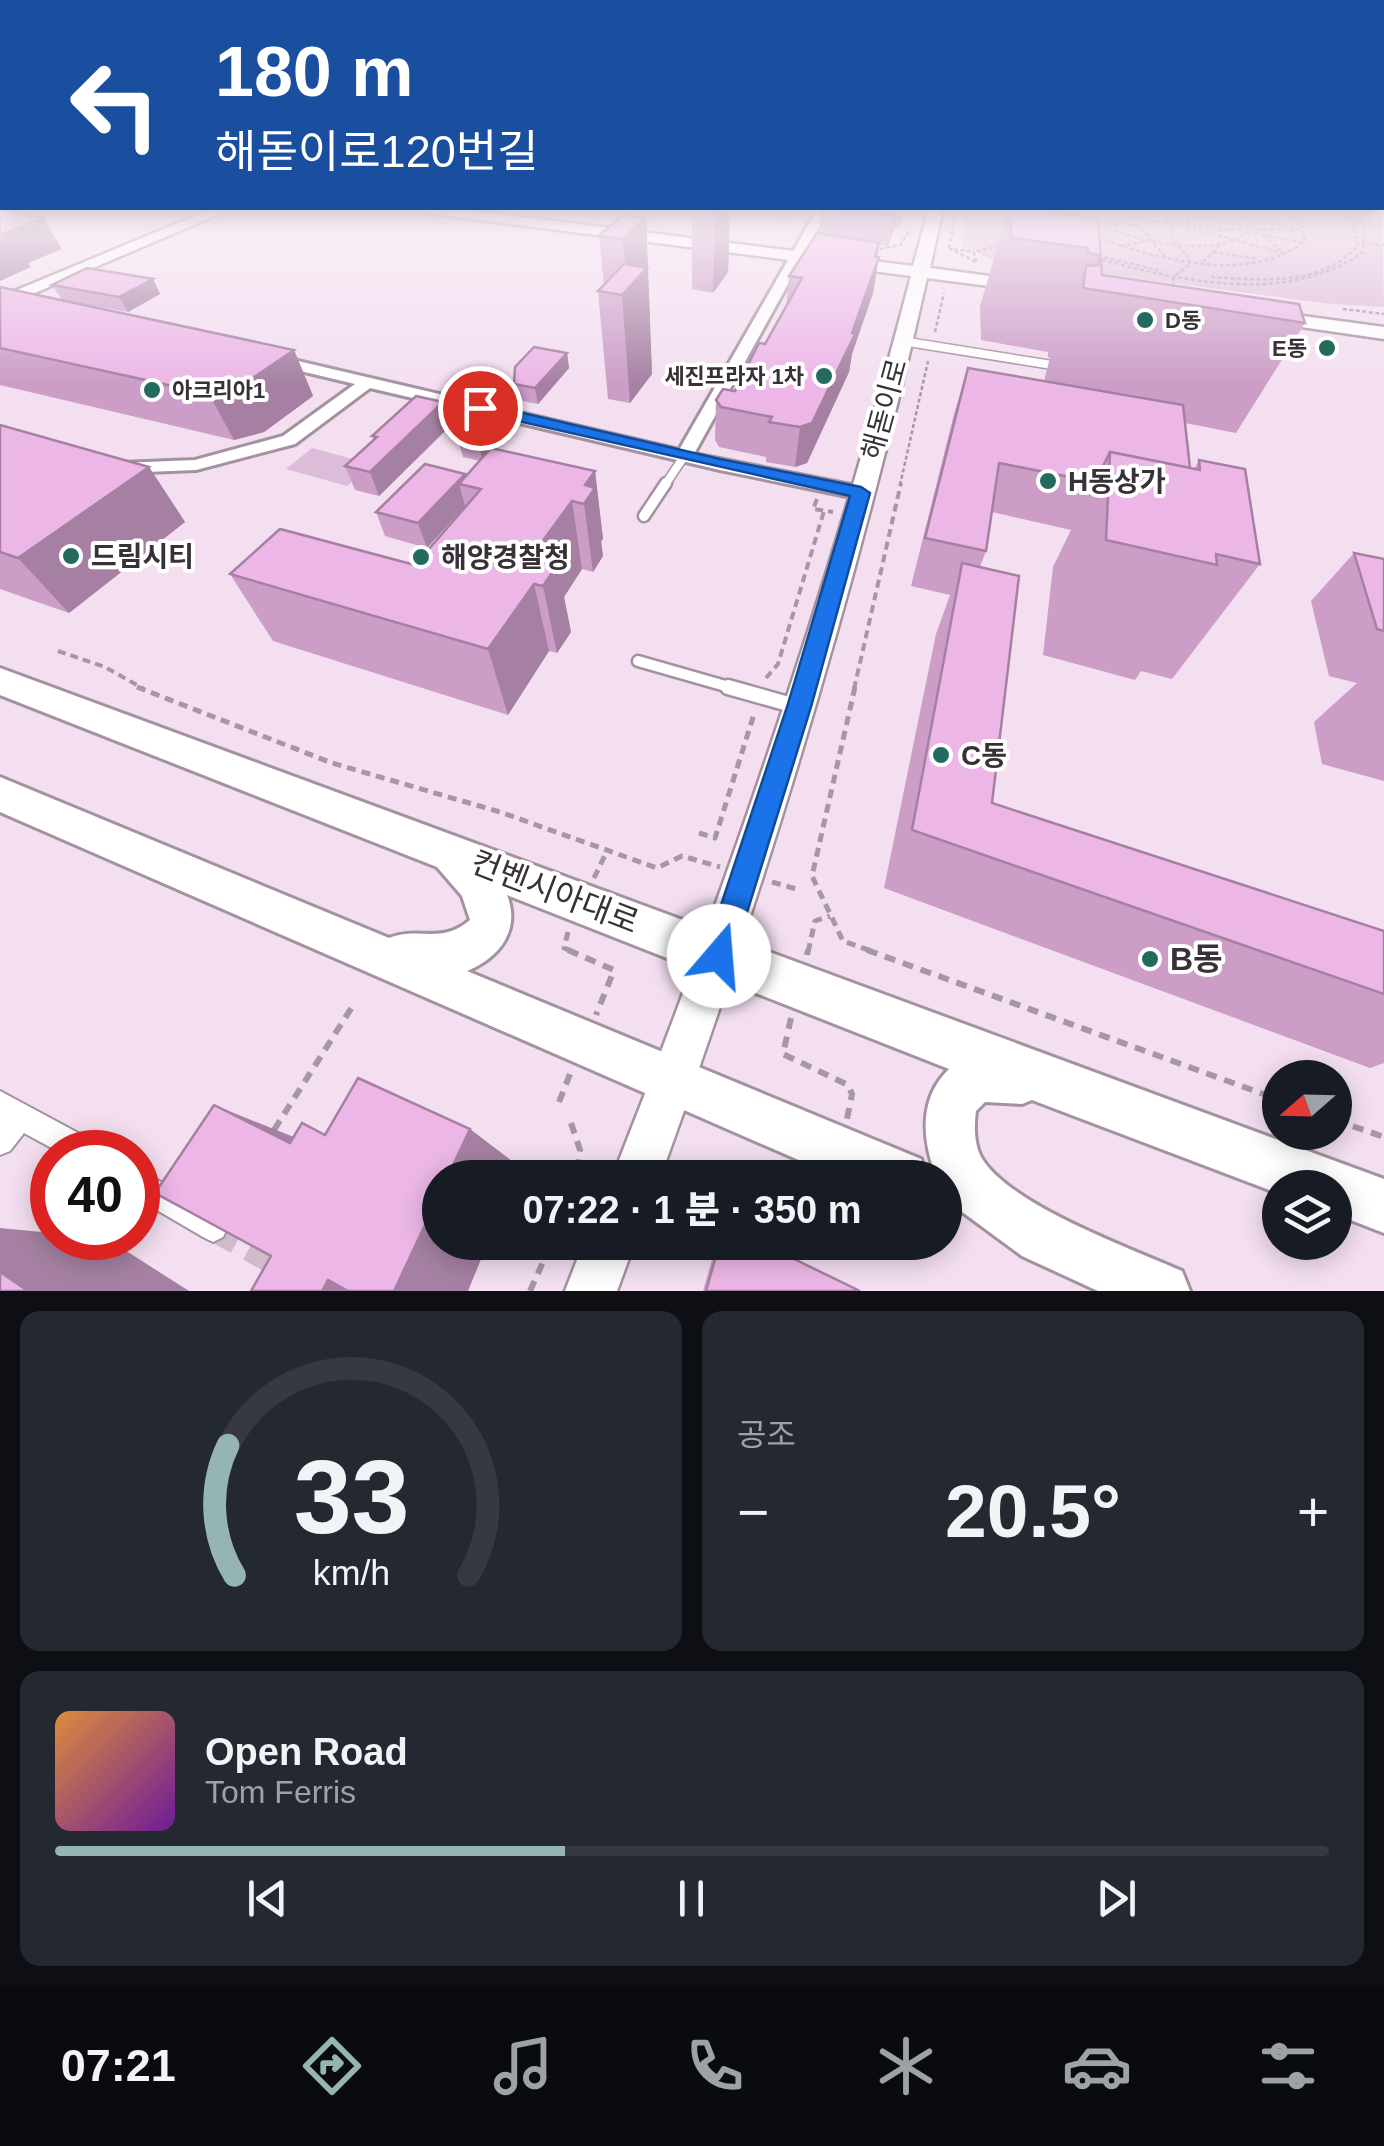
<!DOCTYPE html>
<html lang="ko">
<head>
<meta charset="utf-8">
<style>
	body { margin:0; font-family:Helvetica,"Noto Sans KR",sans-serif; background:#242831; color:#f1f3f6; height:100vh; display:flex; flex-direction:column; font-size:38px; white-space:nowrap }
	* { box-sizing:border-box; margin:0 }
	p { font-size:32px; color:#9ea1a6 }
	.icon { flex:none; width:55px; height:55px; fill:none; stroke:currentColor; stroke-width:2; stroke-linecap:round; stroke-linejoin:round }
	.map { position:relative; height:1291px; overflow:hidden }
	.sheet { display:flex; flex-direction:column; gap:20px; padding:20px; background:#0d0f14; flex:1 }
	.sheet>* { flex:none }
	.hud { position:absolute; left:0px; top:0px; width:1385px; height:210px; box-shadow:0 5px 25px #0003; background:#1a4fa0; color:#fff; overflow:hidden }
	.needle { width:65px; rotate:250deg }
	.controls { position:absolute; left:1262px; top:1060px; display:grid; gap:20px }
	.controls a { display:grid; place-items:center; width:90px; height:90px; border-radius:50%; background:#171b24; box-shadow:0 5px 25px #0003; font-size:50px }
	.speed { position:absolute; left:30px; top:1130px; display:flex; gap:20px; font-size:50px; font-weight:700; text-align:center }
	.speed>* { display:grid; place-content:center; width:130px; height:130px; border-radius:50%; background:#171b24; box-shadow:0 5px 25px #0003; line-height:1 }
	.speed .limit { border:15px solid #d22; background:#fff; color:#111 }
	.pin { position:absolute; display:grid; place-items:center; width:85px; height:85px; color:#fff; margin:-42px; border:5px solid #fff; border-radius:50%; box-shadow:0 2px 10px #0007 }
	.me { position:absolute; width:110px; margin:-55px; rotate:18deg; stroke-linejoin:round; filter:drop-shadow(0 0 8px #0008) }
	.turn { display:flex; align-items:center; gap:35px; height:210px; padding:0 50px; font-size:45px }
	.turn .icon { width:130px; height:130px; stroke-width:2.5 }
	.turn b { display:block; font-size:70px; line-height:85px }
	.big { font-size:75px; font-weight:800; line-height:1.1 }
	.sheet .tile { flex:1; display:flex; flex-direction:column; justify-content:center; gap:15px; min-width:0; padding:0 35px; border-radius:20px; background:#242831 }
	.sheet .dial { align-items:center; gap:0 }
	.dial svg { height:260px; overflow:visible; fill:none; stroke:#363941; stroke-width:7; stroke-linecap:round; text-anchor:middle }
	.dial text { fill:#f1f3f6; stroke:none }
	.song { display:flex; align-items:center; gap:30px }
	.cover { width:120px; height:120px; border-radius:15px; background:linear-gradient(135deg,hsl(30 70% 55%),hsl(280 70% 35%)) }
	.played { height:10px; border-radius:5px; background:linear-gradient(90deg,#95b5b2 40%,#363941 40%) }
	.keys { display:flex; justify-content:space-around; direction:ltr }
	.heat { display:flex; justify-content:space-between; align-items:center; font-size:55px; direction:ltr }
	.sheet .tiles { flex:1; display:grid; gap:20px; grid-template-columns:1fr 1fr }
	.tile:last-child { grid-column:span 2 }
	.trip { position:absolute; left:422px; top:1160px; width:540px; height:100px; border-radius:50px; background:#171b24; box-shadow:0 5px 25px #0003; font-weight:800; line-height:100px; text-align:center }
	.dock { display:flex; height:160px; justify-content:space-around; align-items:center; background:#090b0e; color:#9ea1a6 }
	.dock .icon { width:70px; height:70px }
	.dock .on { color:#95b5b2 }
	.dock b { font-size:45px; color:#f1f3f6 }
	.map>svg:first-child { display:block }
	.green { fill:#dcbcd8 }
	.lines { fill:none; stroke-linecap:round; stroke-linejoin:round }
	.pedestrian-tunnel { stroke:#cebccb; stroke-width:28; stroke-dasharray:28 14; stroke-linecap:butt }
	.service-far2-casing { stroke:#a492a1; stroke-width:11 }
	.service-far1-casing { stroke:#a492a1; stroke-width:15 }
	.service-casing { stroke:#a492a1; stroke-width:19 }
	.pedestrian-casing { stroke:#a492a1; stroke-width:4 }
	.minor-casing { stroke:#a492a1; stroke-width:6 }
	.tertiary-casing { stroke:#a492a1; stroke-width:5 }
	.secondary-casing { stroke:#a492a1; stroke-width:6 }
	.path-far3 { stroke:#a697a4; stroke-width:2.5; stroke-dasharray:4 2.5; stroke-linecap:butt }
	.path-far2 { stroke:#a697a4; stroke-width:4; stroke-dasharray:8 5; stroke-linecap:butt }
	.path-far1 { stroke:#a697a4; stroke-width:5; stroke-dasharray:9 6; stroke-linecap:butt }
	.path { stroke:#a697a4; stroke-width:6; stroke-dasharray:11 8; stroke-linecap:butt }
	.service-far2 { stroke:#fff; stroke-width:8 }
	.service-far1 { stroke:#fff; stroke-width:10 }
	.service { stroke:#fff; stroke-width:14 }
	.pedestrian { fill:#fff; fill-rule:evenodd }
	.minor { fill:#fff; fill-rule:evenodd }
	.tertiary { fill:#fff; fill-rule:evenodd }
	.secondary { fill:#fff; fill-rule:evenodd }
	.wall { fill:#cb9dc7 }
	.shaded-wall { fill:#a580a2 }
	.building { fill:#ecb7e7; stroke:#a580a2; stroke-width:2.5 }
	.route { fill:#1a73e8; stroke:#114b97; stroke-width:2.5 }
	.poi-dot { fill:#246a5e; stroke:#fff; stroke-width:4 }
	.labels { text-anchor:middle; stroke-width:8; stroke-linejoin:round; paint-order:stroke }
	.far-poi-label { font-size:22px; font-weight:bold; fill:#383137; stroke:#fff; text-anchor:start }
	.street-label { font-size:28px; fill:#383137; stroke:#fff }
	.poi-label { font-size:28px; font-weight:bold; fill:#383137; stroke:#fff; text-anchor:start }
	.near-street-label { font-size:32px; fill:#383137; stroke:#fff }
	.near-poi-label { font-size:32px; font-weight:bold; fill:#383137; stroke:#fff; text-anchor:start }
</style>
</head>
<body>
<div class="map">
<svg width="1384" height="1291" viewBox="0 0 1384 1291">
	<rect width="100%" height="100%" fill="#f3dff0"/>
	<!-- green -->
	<g class="green">
		<path d="M967,208H1382L1384,307L1331,304L990,259L962,245Z"/>
		<path d="M312,448L371,464L347,486L286,469Z"/>
	</g>
	<g class="lines">
		<!-- pedestrian-tunnel -->
		<path class="pedestrian-tunnel" d="M213,1227L329,1291"/>
		<!-- service-far2 casing -->
		<g class="service-far2-casing">
			<g id="service-far2">
				<path d="M902,341L1052,365"/>
				<path d="M665,485L685,455"/>
			</g>
		</g>
		<!-- service-far1 casing -->
		<g class="service-far1-casing">
			<g id="service-far1">
				<path d="M644,516L666,483"/>
				<path d="M638,661L736,689"/>
			</g>
		</g>
		<!-- service casing -->
		<g class="service-casing">
			<path id="service" d="M728,687L799,707"/>
		</g>
		<!-- pedestrian casing -->
		<g class="pedestrian-casing">
			<g id="pedestrian">
				<path d="M0,1091L95,1142L99,1152H59L24,1133L10,1151L0,1155Z"/>
				<path d="M138,1169L223,1217L228,1227L223,1237L213,1242L203,1237L138,1199Z"/>
			</g>
		</g>
		<!-- minor casing -->
		<g class="minor-casing">
			<path id="minor" d="M818,208H830L694,454L861,487L868,489V497L861,499L720,470L370,388L295,444L196,470L121,473L112,468L121,463L195,460L283,436L355,384L267,363L264,360L272,355L679,450Z"/>
		</g>
		<!-- tertiary casing -->
		<g class="tertiary-casing">
			<g id="tertiary">
				<path d="M214,208H233L0,308V297Z"/>
				<path d="M413,208H451L913,266L929,208H943L930,268L1027,281L1036,286L1027,291L927,278C858,584 767,883 660,1178H612C729,883 831,583 911,276L420,212Z"/>
				<path d="M1266,311L1384,327V339L1259,321L1257,317Z"/>
				<path d="M584,1242H635L617,1291H565Z"/>
			</g>
		</g>
		<!-- secondary casing -->
		<g class="secondary-casing">
			<path id="secondary" d="M0,668L1384,1179V1233L1335,1214V1188H1280V1194L1032,1100L1022,1104L985,1102L976,1111C974,1126 974,1143 981,1157C1009,1205 1130,1248 1182,1271L1190,1291H1098L1022,1256L950,1203L945,1195V1178H937C922,1141 918,1099 949,1069L507,895C521,930 499,958 467,971L921,1159L928,1178H840L0,812V777L389,938C419,926 441,945 470,920L462,896L437,867L0,695Z"/>
		</g>
		<!-- path-far3 -->
		<g class="path-far3">
			<path d="M1055,208L1061,216"/>
			<path d="M1071,208L1083,217"/>
			<path d="M1112,208L1123,210"/>
			<path d="M1121,208L1141,219L1173,223"/>
			<path d="M1123,208L1143,210"/>
			<path d="M1201,214L1216,208"/>
			<path d="M1201,216L1255,228"/>
			<path d="M1134,218L1165,257"/>
			<path d="M1165,218L1173,227V240L1189,258"/>
			<path d="M1252,219L1290,228"/>
			<path d="M1095,221L1140,226"/>
			<path d="M1187,222L1201,216L1193,208"/>
			<path d="M1174,223L1285,254"/>
			<path d="M1186,223L1219,230H1302"/>
			<path d="M1096,224C1140,241 1218,263 1256,226L1235,208"/>
			<path d="M1254,233L1304,243"/>
			<path d="M1263,236L1283,252"/>
			<path d="M1099,239C1160,259 1249,285 1305,241L1300,223L1279,208"/>
			<path d="M1362,243L1384,245"/>
			<path d="M1121,246L1146,241"/>
			<path d="M949,248L976,262"/>
			<path d="M949,248L957,208"/>
			<path d="M880,249L901,245L910,229"/>
			<path d="M954,249L974,252"/>
			<path d="M1213,252L1258,259"/>
			<path d="M1098,256L1162,271"/>
			<path d="M1096,258C1179,281 1288,306 1363,252L1364,229L1354,208"/>
			<path d="M976,262L974,252L999,246"/>
			<path d="M1203,262L1221,244"/>
			<path d="M1211,277C1260,280 1323,287 1358,245L1348,208"/>
			<path d="M1173,287V277L1188,266L1189,260"/>
			<path d="M1343,309L1384,314"/>
			<path d="M935,332L944,293"/>
			<path d="M900,485L928,361"/>
		</g>
		<!-- path-far2 -->
		<g class="path-far2">
			<path d="M817,499L813,509L833,512"/>
			<path d="M58,651L105,667L144,689"/>
			<path d="M766,678L778,664L824,511"/>
			<path d="M854,689L901,483"/>
		</g>
		<!-- path-far1 -->
		<g class="path-far1">
			<path d="M137,687L332,763L500,812L657,868L682,856L720,867"/>
			<path d="M855,687L812,876L843,941L874,952"/>
			<path d="M699,833L715,838L755,711"/>
			<path d="M594,878L607,851"/>
			<path d="M772,882L800,890"/>
			<path d="M568,932L564,948L574,952"/>
			<path d="M808,952L815,921L830,916"/>
		</g>
		<!-- path -->
		<g class="path">
			<path d="M568,950L614,970L596,1015"/>
			<path d="M867,950L1280,1100"/>
			<path d="M807,955L808,950"/>
			<path d="M791,1018L783,1054L848,1085L852,1094L847,1119"/>
			<path d="M559,1102L570,1074"/>
			<path d="M1335,1120L1384,1137"/>
			<path d="M571,1123L580,1150L576,1178"/>
			<path d="M274,1130L354,1004"/>
			<path d="M530,1291L552,1242"/>
		</g>
		<!-- service-far2 -->
		<use href="#service-far2" class="service-far2"/>
		<!-- service-far1 -->
		<use href="#service-far1" class="service-far1"/>
		<!-- service -->
		<use href="#service" class="service"/>
		<!-- pedestrian -->
		<use href="#pedestrian" class="pedestrian"/>
		<!-- minor -->
		<use href="#minor" class="minor"/>
		<!-- tertiary -->
		<use href="#tertiary" class="tertiary"/>
		<!-- secondary -->
		<use href="#secondary" class="secondary"/>
	</g>
	<!-- wall -->
	<g class="wall">
		<path d="M692,208H730L728,272L713,293L692,289Z"/>
		<path d="M735,208H792L785,217L735,211Z"/>
		<path d="M822,208H905L899,228H894L888,246L879,245L877,257H879L873,293L852,354L849,372L807,463L795,467L766,462V457L719,447L715,440L716,400L735,391L765,344L786,307L789,276L819,233Z"/>
		<path d="M1009,208L1098,218L1102,275L1305,323L1236,433L1185,423L1190,468L1194,469L1199,460L1260,564L1172,679L1141,671L1135,680L1043,655L1053,567L1071,530L992,512L986,551L980,567L992,803L1384,931V1063L1370,1068L884,888L936,634L950,595L911,586L954,414L968,368L1044,381L1050,358L1048,357V352L981,340L980,306Z"/>
		<path d="M646,218L652,374L630,403L608,399L598,291L604,285L599,236Z"/>
		<path d="M153,279L160,294L128,312L62,300L52,285Z"/>
		<path d="M0,287L294,350L313,396L264,432L234,440L0,385Z"/>
		<path d="M567,353L569,368L538,404L517,400L514,384Z"/>
		<path d="M0,425L149,467L185,522L69,613L0,589Z"/>
		<path d="M450,426L379,496L355,490L345,466L374,440L372,436Z"/>
		<path d="M456,433L505,439L495,449L595,471L603,539L601,542L603,556L593,572L582,569L564,597L571,632L557,653L549,651L508,715L273,641L230,574L415,565L465,506L427,548L385,536L376,512L465,474L466,476L480,461L463,457Z"/>
		<path d="M1354,553L1384,559V781L1322,764L1314,722L1357,683L1329,676L1311,601Z"/>
		<path d="M717,1242H720L860,1291H703Z"/>
	</g>
	<!-- shaded-wall -->
	<g class="shaded-wall">
		<path d="M715,208H730L728,272L713,293Z"/>
		<path d="M896,208H898L894,228L888,246Z"/>
		<path d="M43,218L62,249L28,263L31,267L0,281V239L2,234Z"/>
		<path d="M646,218L652,374L630,403L622,295L627,290L623,239Z"/>
		<path d="M879,243L874,272L879,257L873,293L852,354L849,372L807,463L795,467L800,427L875,257Z"/>
		<path d="M153,279L160,294L128,312L119,297Z"/>
		<path d="M294,350L313,396L264,432L234,440L209,394Z"/>
		<path d="M567,353L569,368L538,404L535,388Z"/>
		<path d="M443,402L450,426L379,496L370,472Z"/>
		<path d="M500,415L505,439L483,462L477,437Z"/>
		<path d="M149,467L185,522L69,613L18,558Z"/>
		<path d="M595,471L603,539L601,541L603,556L593,572L584,504L585,485Z"/>
		<path d="M465,474L469,486L459,484L465,506L427,548L418,523Z"/>
		<path d="M572,501L582,569L564,597L571,632L557,653L543,586L531,557Z"/>
		<path d="M534,584L549,651L508,715L488,649Z"/>
		<path d="M214,1105L321,1148L290,1143Z"/>
		<path d="M470,1129L520,1167L516,1178H447Z"/>
		<path d="M440,1193V1242H488L468,1291H322L328,1280Z"/>
		<path d="M0,1228L52,1233V1238H106L189,1291H28L0,1272Z"/>
	</g>
	<!-- building -->
	<g class="building">
		<path d="M831,208H896L894,215Z"/>
		<path d="M1009,208L1098,218L1102,275L1299,304L1305,323L1083,288L1086,266L1099,265L1098,255L1087,252L1088,248L1012,238Z"/>
		<path d="M0,209L43,218L2,234L10,235L0,239Z"/>
		<path d="M623,214L646,218L623,239L599,236Z"/>
		<path d="M817,233L879,243L875,257H879L852,333L855,334L812,423L800,427L769,422L772,417L721,407L716,400L723,389L735,391L759,343L765,344L802,278L789,276Z"/>
		<path d="M624,264L647,268L622,295L598,291Z"/>
		<path d="M87,268L153,279L119,297L52,285Z"/>
		<path d="M0,287L294,350L241,386L209,394L0,348Z"/>
		<path d="M534,347L567,353L535,388L514,384L515,367Z"/>
		<path d="M968,368L1183,405L1190,468L1110,452L1095,482L999,463L986,551L925,538Z"/>
		<path d="M416,396L443,402L370,472L345,466L377,437L372,436Z"/>
		<path d="M480,410L500,415L477,437L456,433Z"/>
		<path d="M0,425L149,467L18,558L0,552Z"/>
		<path d="M491,448L595,471L585,485L595,488L584,504L572,501L531,557L558,564L543,586L534,584L488,649L230,574L280,529L415,565L481,489L459,484Z"/>
		<path d="M1110,452L1200,470L1199,460L1245,469L1260,564L1216,554L1217,565L1106,540Z"/>
		<path d="M425,464L465,474L418,523L376,512Z"/>
		<path d="M1354,553L1384,559V631L1377,629Z"/>
		<path d="M962,563L1019,576L992,803L1384,931V994L912,830Z"/>
		<path d="M358,1078L470,1129L447,1178H440V1193L394,1291H348L328,1280L322,1291H251L271,1256L155,1193L214,1105L290,1143L302,1123L325,1135Z"/>
		<path d="M720,1242H759L860,1291H706Z"/>
		<path d="M0,1272L28,1291H0Z"/>
	</g>
	<!-- sky -->
	<linearGradient id="sky" x2="0" y2="1"><stop stop-color="#9ca9da"/><stop offset="0.53" stop-color="#faf1f8"/><stop offset="1" stop-color="#faf1f8" stop-opacity="0"/></linearGradient>
	<rect width="1384" height="385" fill="url(#sky)"/>
	<!-- route -->
	<path class="route" d="M480,403L720,459L861,487L870,493L811,707L730,967L719,972L708,967L704,956L787,707L850,496L474,411V404Z"/>
	<!-- markers -->
	<g class="poi-dot">
		<circle cx="1145" cy="320" r="10"/>
		<circle cx="1327" cy="348" r="10"/>
		<circle cx="824" cy="376" r="10"/>
		<circle cx="152" cy="390" r="10"/>
		<circle cx="1048" cy="481" r="10"/>
		<circle cx="71" cy="556" r="10"/>
		<circle cx="421" cy="557" r="10"/>
		<circle cx="941" cy="755" r="10"/>
		<circle cx="1150" cy="959" r="10"/>
	</g>
	<g class="labels">
		<!-- far-poi labels -->
		<g class="far-poi-label">
			<text x="1165" y="328">D동</text>
			<text x="1307" y="356" text-anchor="end">E동</text>
			<text x="804" y="384" text-anchor="end">세진프라자 1차</text>
			<text x="172" y="398">아크리아1</text>
		</g>
		<!-- street labels -->
		<g class="street-label">
			<text transform="translate(884 409) rotate(-75)" y="10">해돋이로</text>
		</g>
		<!-- poi labels -->
		<g class="poi-label">
			<text x="1068" y="491">H동상가</text>
			<text x="91" y="566">드림시티</text>
			<text x="441" y="567">해양경찰청</text>
			<text x="961" y="765">C동</text>
		</g>
		<!-- near-street labels -->
		<g class="near-street-label">
			<text transform="translate(555 892) rotate(21)" y="11">컨벤시아대로</text>
		</g>
		<!-- near-poi labels -->
		<g class="near-poi-label">
			<text x="1170" y="970">B동</text>
		</g>
	</g>
</svg>
<div class="controls">
<a><svg class="needle" viewBox="-14 -14 28 28"><path d="M0-13l5 13h-10z" fill="#e53935"/><path d="M0 13l5-13h-10z" fill="#9ea1a6"/></svg></a>
<a><svg class="icon" aria-label="layers" viewBox="0 0 24 24"><path d="M12 4l9 5-9 5-9-5zM3 14l9 5 9-5"/></svg></a>
</div>
<div class="speed"><div class="limit">40</div></div>
<div class="pin" style="left:480px;top:408px;background:#d93025"><svg class="icon" aria-label="arrive" viewBox="0 0 24 24"><path d="M6 21V4h12l-3 4 3 4H6"/></svg></div>
<svg class="me" style="left:719px;top:956px" viewBox="-20 -20 40 40"><circle r="19" fill="#fff"/><path d="M0-13L10 11 0 6-10 11z" fill="#1a73e8"/></svg>
<div class="trip">07:22 · 1 분 · 350 m</div>
<div class="hud">
<div class="turn"><svg class="icon" aria-label="left" viewBox="0 0 24 24"><path d="M17 20v-9H6M10 6l-5 5 5 5"/></svg><div><b>180 m</b>해돋이로120번길</div></div>
</div>
</div>
<section class="sheet">
<div class="tiles">
<div class="tile dial"><svg viewBox="0 0 100 80">
<path d="M14 69A42 42 0 1 1 86 69"/>
<path d="M14 69A42 42 0 0 1 12 29" stroke="#95b5b2"/>
<text x="50" y="56" font-size="32" font-weight="700">33</text>
<text x="50" y="72" font-size="11">km/h</text>
</svg></div>
<div class="tile"><p>공조</p>
<div class="heat"><a>−</a><b class="big">20.5°</b><a>+</a></div>
</div>
<div class="tile">
<div class="song"><i class="cover"></i><div><b>Open Road</b><p>Tom Ferris</p></div></div>
<div class="played"></div>
<div class="keys"><svg class="icon" aria-label="previous" viewBox="0 0 24 24"><path d="M18 5L8 12l10 7zM5 5v14"/></svg><svg class="icon" aria-label="pause" viewBox="0 0 24 24"><path d="M8 5v14M16 5v14"/></svg><svg class="icon" aria-label="next" viewBox="0 0 24 24"><path d="M6 5l10 7-10 7zM19 5v14"/></svg></div>
</div>
</div>
</section>
<nav class="dock">
<b>07:21</b>
<svg class="icon on" aria-label="directions" viewBox="0 0 24 24"><path d="M12 3l9 9-9 9-9-9zM9 14v-3h6M13 9l2 2-2 2"/></svg>
<svg class="icon" aria-label="music" viewBox="0 0 24 24"><path d="M9 18V5l10-2v13"/><circle cx="6" cy="18" r="3"/><circle cx="16" cy="16" r="3"/></svg>
<svg class="icon" aria-label="phone" viewBox="0 0 24 24"><path d="M5 4h4l2 5-3 2q2 4 5 5l2-3 5 2v4C11 20 4 13 5 4z"/></svg>
<svg class="icon" aria-label="climate" viewBox="0 0 24 24"><path d="M12 3v18M4 7l16 10M4 17L20 7"/></svg>
<svg class="icon" aria-label="car" viewBox="0 0 24 24"><path d="M5 17H2v-5l4-1 3-4h7l3 4 3 1v5h-3M9 17h6M6 11h13"/><circle cx="7" cy="17" r="2"/><circle cx="17" cy="17" r="2"/></svg>
<svg class="icon" aria-label="filters" viewBox="0 0 24 24"><path d="M4 7h16M4 17h16"/><circle cx="9" cy="7" r="2"/><circle cx="15" cy="17" r="2"/></svg>
</nav>
</body>
</html>
